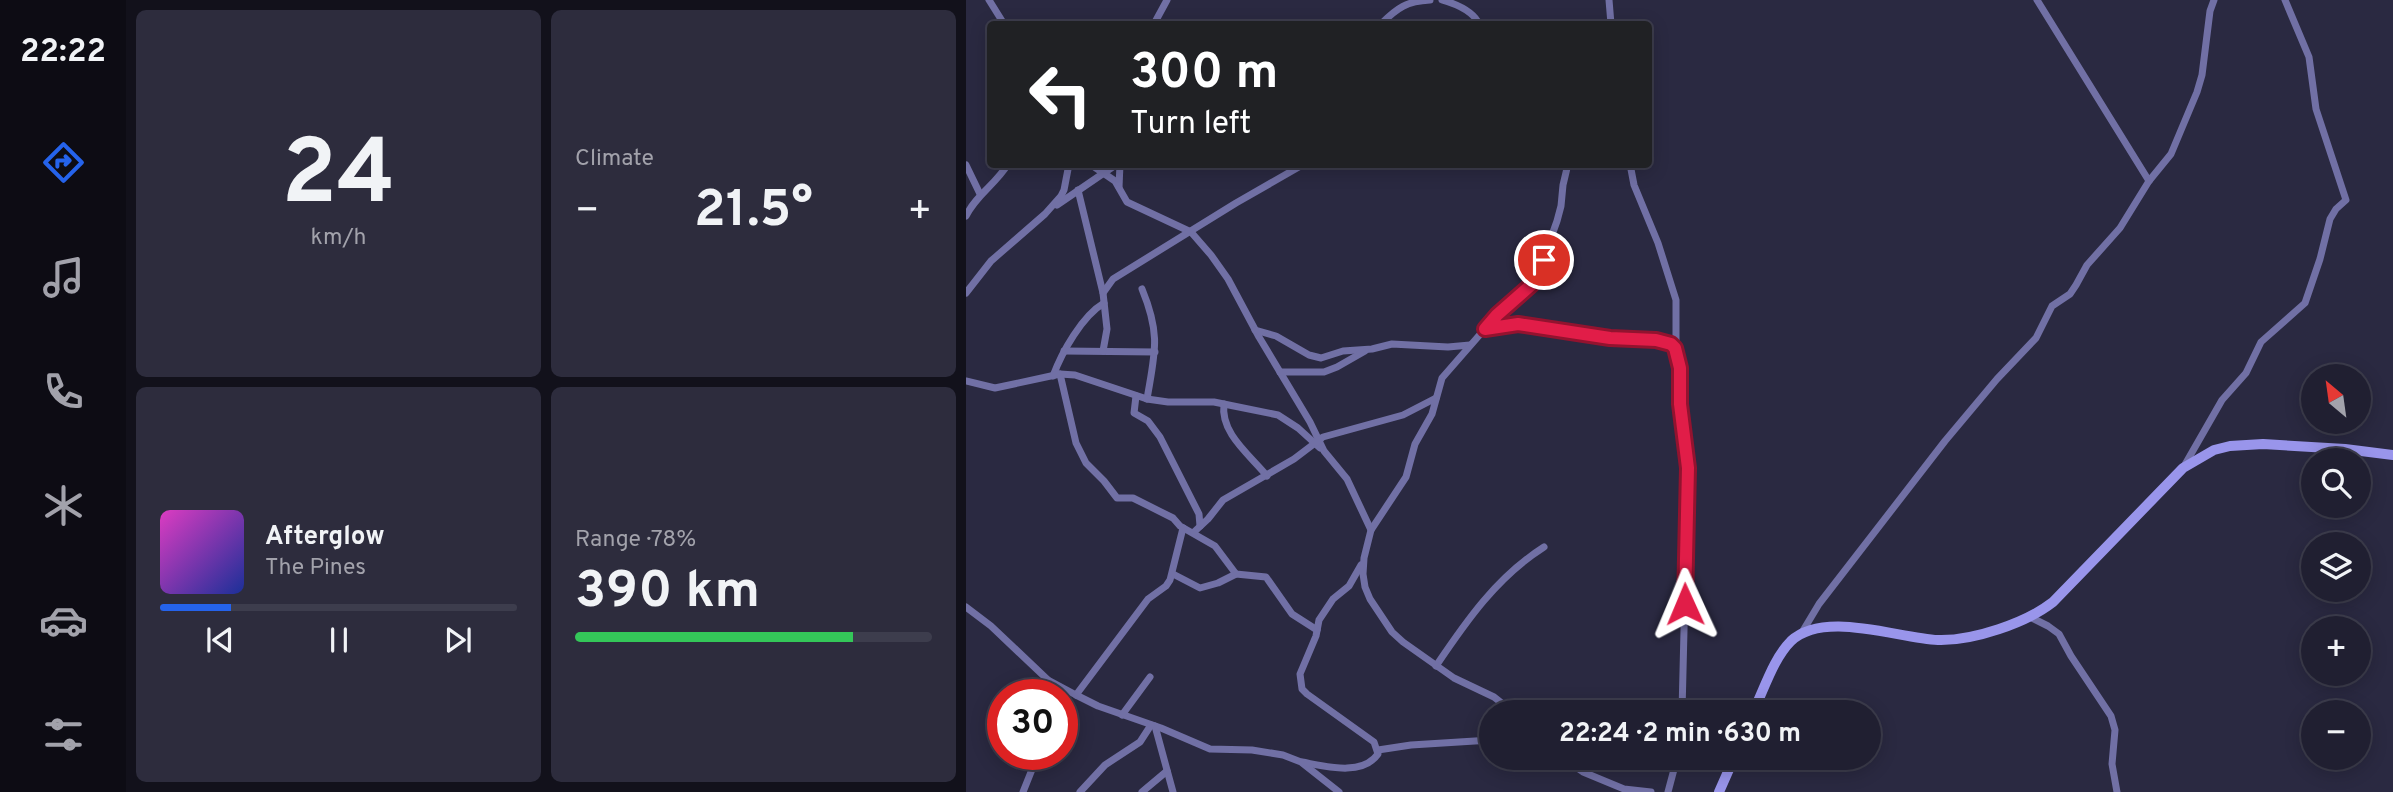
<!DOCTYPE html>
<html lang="en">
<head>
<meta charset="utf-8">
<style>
	body { margin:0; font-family:Overpass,sans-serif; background:#2d2c3d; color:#f1f3f6; height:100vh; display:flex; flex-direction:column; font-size:26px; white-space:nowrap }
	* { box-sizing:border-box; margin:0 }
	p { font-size:23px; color:#a2a2ab }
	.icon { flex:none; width:38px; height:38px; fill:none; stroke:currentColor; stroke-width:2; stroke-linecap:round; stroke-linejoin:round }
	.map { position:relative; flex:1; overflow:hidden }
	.drawer { display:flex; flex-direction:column; gap:10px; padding:10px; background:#12111b; width:840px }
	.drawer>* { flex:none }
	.guide { position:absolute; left:21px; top:21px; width:665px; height:147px; border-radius:7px; box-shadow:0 4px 18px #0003,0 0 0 2px #3d3d4d; background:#202124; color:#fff; overflow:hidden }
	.needle { width:46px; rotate:331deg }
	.fabs { position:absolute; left:1335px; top:364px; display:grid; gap:14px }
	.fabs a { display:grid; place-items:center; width:70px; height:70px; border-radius:50%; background:#201f31; box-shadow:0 4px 18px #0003,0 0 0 2px #3d3d4d; font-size:35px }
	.speed { position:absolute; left:21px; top:679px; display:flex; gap:14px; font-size:35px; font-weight:700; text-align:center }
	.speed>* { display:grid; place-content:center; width:91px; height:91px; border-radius:50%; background:#201f31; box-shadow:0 4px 18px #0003,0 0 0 2px #3d3d4d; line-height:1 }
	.speed .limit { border:10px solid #d22; background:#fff; color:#111 }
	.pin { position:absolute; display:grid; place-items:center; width:60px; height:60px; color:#fff; margin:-30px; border:4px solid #fff; border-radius:50%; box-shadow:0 2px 7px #0007 }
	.me { position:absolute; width:77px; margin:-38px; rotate:359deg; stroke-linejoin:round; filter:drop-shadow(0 0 5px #0008) }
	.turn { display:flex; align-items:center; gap:24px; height:147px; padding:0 28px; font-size:32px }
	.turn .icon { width:91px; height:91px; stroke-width:2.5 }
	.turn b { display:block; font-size:49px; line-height:60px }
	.big { font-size:52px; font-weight:700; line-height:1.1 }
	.drawer .widget { flex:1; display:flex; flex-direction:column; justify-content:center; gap:10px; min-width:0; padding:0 24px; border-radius:10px; background:#2d2c3d }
	.drawer .dial { align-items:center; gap:0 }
	.dial b { font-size:91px; line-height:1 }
	.song { display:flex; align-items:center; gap:21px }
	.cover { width:84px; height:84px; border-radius:10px; background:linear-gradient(135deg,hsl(310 70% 55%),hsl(230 70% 35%)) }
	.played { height:7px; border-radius:4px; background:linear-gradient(90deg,#2563eb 20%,#3d3d4d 20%) }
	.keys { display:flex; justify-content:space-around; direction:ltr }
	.heat { display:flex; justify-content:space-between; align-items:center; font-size:38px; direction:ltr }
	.charge { height:10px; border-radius:5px; background:linear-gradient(90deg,#34c759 78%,#3d3d4d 0) }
	.drawer .tiles { flex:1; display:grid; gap:10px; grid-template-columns:repeat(2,1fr) }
	.trip { position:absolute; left:513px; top:700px; width:402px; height:70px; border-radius:35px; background:#201f31; box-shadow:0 4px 18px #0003,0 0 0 2px #3d3d4d; font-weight:700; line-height:70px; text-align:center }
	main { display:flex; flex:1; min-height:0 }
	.tab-bar { display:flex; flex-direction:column; width:126px; justify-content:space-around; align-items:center; background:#0d0c14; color:#a2a2ab }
	.tab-bar .icon { width:49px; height:49px }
	.tab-bar .current { color:#2563eb }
	.tab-bar b { font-size:32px; color:#f1f3f6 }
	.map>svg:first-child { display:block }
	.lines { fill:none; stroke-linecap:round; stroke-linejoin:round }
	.street { stroke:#7170a5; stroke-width:7 }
	.secondary { stroke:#9995eb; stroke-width:10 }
	.route-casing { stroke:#92132f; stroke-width:18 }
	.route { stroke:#e11d48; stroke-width:12 }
</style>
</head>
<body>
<main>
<nav class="tab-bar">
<b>22:22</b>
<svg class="icon current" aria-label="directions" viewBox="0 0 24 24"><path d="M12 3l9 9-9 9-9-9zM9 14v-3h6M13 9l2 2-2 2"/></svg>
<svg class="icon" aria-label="music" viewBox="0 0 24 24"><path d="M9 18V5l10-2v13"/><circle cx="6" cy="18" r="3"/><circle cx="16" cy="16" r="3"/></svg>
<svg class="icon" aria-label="phone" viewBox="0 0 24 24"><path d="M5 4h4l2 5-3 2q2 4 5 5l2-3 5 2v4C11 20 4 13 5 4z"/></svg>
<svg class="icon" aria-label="climate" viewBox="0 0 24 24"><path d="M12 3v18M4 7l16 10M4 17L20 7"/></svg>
<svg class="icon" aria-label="car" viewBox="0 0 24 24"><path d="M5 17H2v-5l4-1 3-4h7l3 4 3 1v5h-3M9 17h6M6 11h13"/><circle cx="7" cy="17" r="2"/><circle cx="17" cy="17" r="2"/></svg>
<svg class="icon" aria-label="filters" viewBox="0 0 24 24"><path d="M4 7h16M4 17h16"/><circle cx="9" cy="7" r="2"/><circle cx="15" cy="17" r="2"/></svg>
</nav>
<section class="drawer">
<div class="tiles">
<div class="widget dial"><b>24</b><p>km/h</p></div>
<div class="widget"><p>Climate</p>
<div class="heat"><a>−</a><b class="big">21.5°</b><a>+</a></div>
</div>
<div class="widget">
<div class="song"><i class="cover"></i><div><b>Afterglow</b><p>The Pines</p></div></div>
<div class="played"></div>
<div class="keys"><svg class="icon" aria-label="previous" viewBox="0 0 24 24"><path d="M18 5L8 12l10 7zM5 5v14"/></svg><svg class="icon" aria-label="pause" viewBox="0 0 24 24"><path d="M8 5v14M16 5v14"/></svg><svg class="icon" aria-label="next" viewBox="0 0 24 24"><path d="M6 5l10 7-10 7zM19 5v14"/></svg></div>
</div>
<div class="widget"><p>Range · 78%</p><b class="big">390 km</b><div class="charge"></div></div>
</div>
</section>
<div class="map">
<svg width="1427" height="792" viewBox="0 0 1427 792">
	<rect width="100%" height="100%" fill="#2a2941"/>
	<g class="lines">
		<!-- street -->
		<g class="street">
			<path d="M23,0L38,24"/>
			<path d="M476,0C490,4 507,11 513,24"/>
			<path d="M643,0L645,24"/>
			<path d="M1071,0L1183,181"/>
			<path d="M188,24L201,0"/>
			<path d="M415,24C431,8 441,1 464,0"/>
			<path d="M124,164L149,181L161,202L225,232L245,255L262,279L293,337L344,422L358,451L381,479L405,530"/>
			<path d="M664,164L668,185L692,243L710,300V349"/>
			<path d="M0,165L14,194"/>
			<path d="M153,187L154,164"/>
			<path d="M112,190L137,293"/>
			<path d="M91,205L151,164"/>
			<path d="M0,216C10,195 30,184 42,164"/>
			<path d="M176,289C195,335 189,352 181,399"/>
			<path d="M0,293L25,261L79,214L95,196L98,190L103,164"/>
			<path d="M520,329L552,324L644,338L689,340L705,344L709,348L714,368V404L722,468L716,712"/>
			<path d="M289,330L310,336L343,355L355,358L377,351L406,349L426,344L482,347L504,345"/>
			<path d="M98,351L189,352"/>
			<path d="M137,351L141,329L137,293L147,279L270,203L338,164"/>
			<path d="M314,372H358L371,367L399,351"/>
			<path d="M94,374L110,443L120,463L138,481L151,498H167L207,518L214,526L249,546L270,574L300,577L326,614L351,630"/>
			<path d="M87,376C96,352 116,316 138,303"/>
			<path d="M0,381L29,388L94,374L109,375L181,399L202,402H248L312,415L332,428L354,448"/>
			<path d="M170,396L168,413L182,421L194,437L233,514L234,526"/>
			<path d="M258,404C254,433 284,455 301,476"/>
			<path d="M1217,468L1256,400L1280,373L1295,342L1339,303L1354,259L1364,219L1370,209L1380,200L1350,109L1343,57L1319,0"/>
			<path d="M228,532L242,519L257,500L328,459L357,437L437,415L470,398"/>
			<path d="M207,574L234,588L252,583L270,574"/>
			<path d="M0,607L25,626L82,680L110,695L132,706L195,728L244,749L286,750L317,755L335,762L373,792"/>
			<path d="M1064,617L1082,626L1093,634L1105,656L1145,716L1149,730L1146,764L1151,792"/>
			<path d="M835,634L853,604L979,441L1031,379L1070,338L1086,306L1104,294L1110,285L1121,265L1154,228L1183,181L1205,154L1231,92L1236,75L1244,11L1248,0"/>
			<path d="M470,666C501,620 531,577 578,547"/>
			<path d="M74,695L82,680"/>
			<path d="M110,695L182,599L200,586L204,580L217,528"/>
			<path d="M547,712L528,697L488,678L437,642L426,632L404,599L399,587L397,574L398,558L405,530L440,477L449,444L466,414L476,378L531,315L565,285L572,274L591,221L595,206L597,185L602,164"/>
			<path d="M697,712L715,702"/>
			<path d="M156,715L184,677"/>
			<path d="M189,726L207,792"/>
			<path d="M412,750L445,745L525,740"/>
			<path d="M597,758L617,772L658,789L685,792"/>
			<path d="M336,762C358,766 396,777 412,754L408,742L341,694L336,689L334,674L350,636L353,620L367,599L383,586L395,565"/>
			<path d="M57,792L69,762L70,754"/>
			<path d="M114,792L139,765L174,742L185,725"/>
			<path d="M176,792L201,771"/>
			<path d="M702,792L711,758"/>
		</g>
		<!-- secondary -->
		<g class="secondary">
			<path d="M787,712C798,690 807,659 825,641C858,610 931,638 972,640C1007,641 1060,623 1087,602L1217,468L1248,450L1264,446L1297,444L1379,449L1427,455"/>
			<path d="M753,792L768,758"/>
		</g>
	</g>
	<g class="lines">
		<!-- route casing -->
		<g class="route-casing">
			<path id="route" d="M578,260L565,285L531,315L519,329L552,324L644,338L690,340L705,344L709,348L714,368V404L722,468L719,604"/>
		</g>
		<!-- route -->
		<use href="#route" class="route"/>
	</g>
</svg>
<div class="fabs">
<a><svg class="needle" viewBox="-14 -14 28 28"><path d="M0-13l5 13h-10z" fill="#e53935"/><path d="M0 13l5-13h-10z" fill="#a2a2ab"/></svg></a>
<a><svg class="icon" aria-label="search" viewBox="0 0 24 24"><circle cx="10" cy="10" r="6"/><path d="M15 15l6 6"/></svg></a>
<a><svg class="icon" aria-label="layers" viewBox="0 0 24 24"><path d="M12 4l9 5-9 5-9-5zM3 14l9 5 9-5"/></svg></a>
<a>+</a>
<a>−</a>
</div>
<div class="speed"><div class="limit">30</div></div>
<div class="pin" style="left:578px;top:260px;background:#d93025"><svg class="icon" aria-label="arrive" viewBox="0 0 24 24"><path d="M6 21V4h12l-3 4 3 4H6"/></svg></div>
<svg class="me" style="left:719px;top:604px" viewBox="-20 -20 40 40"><path d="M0-17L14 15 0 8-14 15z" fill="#e11d48" stroke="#fff" stroke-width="4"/></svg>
<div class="trip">22:24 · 2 min · 630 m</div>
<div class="guide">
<div class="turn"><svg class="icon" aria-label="left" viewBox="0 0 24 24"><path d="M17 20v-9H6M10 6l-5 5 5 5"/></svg><div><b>300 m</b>Turn left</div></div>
</div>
</div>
</main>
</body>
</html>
